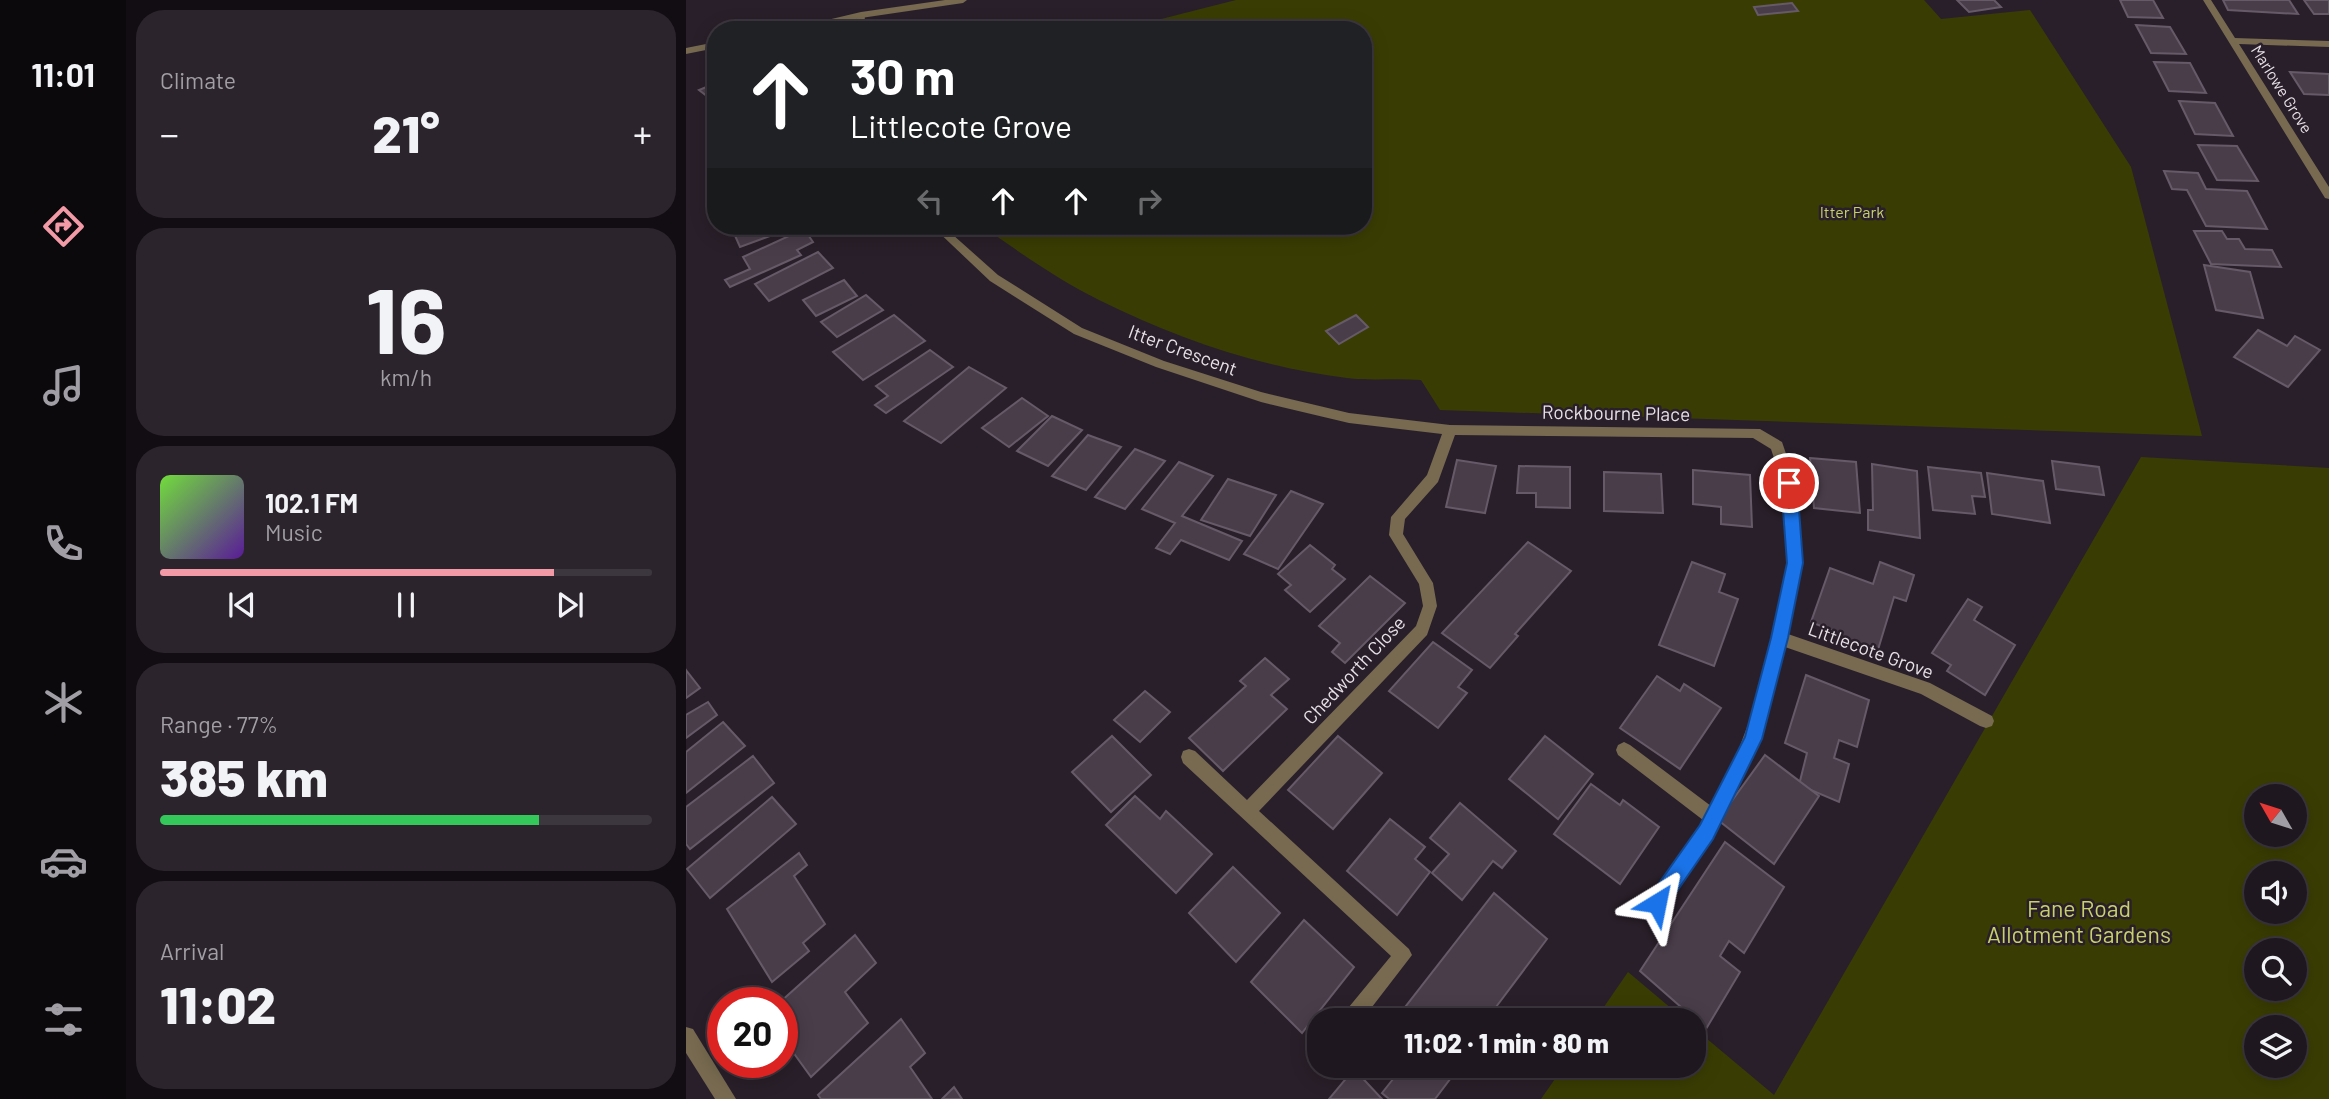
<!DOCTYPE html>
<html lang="en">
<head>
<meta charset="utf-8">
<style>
	body { margin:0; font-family:Barlow,sans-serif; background:#2c242d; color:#f1f3f6; height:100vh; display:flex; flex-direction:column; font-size:26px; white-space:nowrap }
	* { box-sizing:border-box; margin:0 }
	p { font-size:23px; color:#a19fa5 }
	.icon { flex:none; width:38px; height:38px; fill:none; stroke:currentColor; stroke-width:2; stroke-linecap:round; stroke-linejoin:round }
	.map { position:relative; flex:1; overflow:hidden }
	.side { display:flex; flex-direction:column; gap:10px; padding:10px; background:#110d12; width:560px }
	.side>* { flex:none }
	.top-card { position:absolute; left:21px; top:21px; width:665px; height:214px; border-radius:28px; box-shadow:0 4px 18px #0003,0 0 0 2px #3c363e; background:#202124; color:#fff; overflow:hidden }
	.needle { width:46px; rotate:309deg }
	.tools { position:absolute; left:1558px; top:784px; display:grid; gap:14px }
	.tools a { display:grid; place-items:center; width:63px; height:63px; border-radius:50%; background:#1f1720; box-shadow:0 4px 18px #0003,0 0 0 2px #3c363e; font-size:35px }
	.speed { position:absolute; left:21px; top:987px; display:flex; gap:14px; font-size:35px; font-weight:700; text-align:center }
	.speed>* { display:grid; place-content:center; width:91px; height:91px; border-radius:50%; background:#1f1720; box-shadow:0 4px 18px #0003,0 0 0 2px #3c363e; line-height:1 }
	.speed .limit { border:10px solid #d22; background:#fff; color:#111 }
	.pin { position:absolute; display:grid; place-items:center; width:60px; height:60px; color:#fff; margin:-30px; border:4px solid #fff; border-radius:50%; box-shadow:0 2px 7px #0007 }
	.me { position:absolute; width:77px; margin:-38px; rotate:35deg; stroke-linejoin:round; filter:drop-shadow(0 0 5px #0008) }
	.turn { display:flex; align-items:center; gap:24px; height:147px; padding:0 28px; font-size:32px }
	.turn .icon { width:91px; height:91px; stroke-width:2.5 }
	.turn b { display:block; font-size:49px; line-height:60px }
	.lanes { display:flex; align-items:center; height:66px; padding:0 28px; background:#0003; justify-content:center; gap:35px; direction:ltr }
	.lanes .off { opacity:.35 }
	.big { font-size:52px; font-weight:800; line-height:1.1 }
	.side .card { flex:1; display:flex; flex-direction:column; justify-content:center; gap:10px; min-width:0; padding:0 24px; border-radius:28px; background:#2c242d }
	.side .dial { align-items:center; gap:0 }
	.dial b { font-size:91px; line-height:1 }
	.song { display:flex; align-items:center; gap:21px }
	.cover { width:84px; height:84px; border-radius:10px; background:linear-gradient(135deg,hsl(100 70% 55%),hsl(270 70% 35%)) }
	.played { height:7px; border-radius:4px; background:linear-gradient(90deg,#f39aa7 80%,#3c363e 80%) }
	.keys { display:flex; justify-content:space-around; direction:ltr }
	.heat { display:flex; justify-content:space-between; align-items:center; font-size:38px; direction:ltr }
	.charge { height:10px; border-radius:5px; background:linear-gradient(90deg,#34c759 77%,#3c363e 0) }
	.trip { position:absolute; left:621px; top:1008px; width:399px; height:70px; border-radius:28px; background:#1f1720; box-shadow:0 4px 18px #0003,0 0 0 2px #3c363e; font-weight:800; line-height:70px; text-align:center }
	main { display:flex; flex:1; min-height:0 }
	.menu { display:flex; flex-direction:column; width:126px; justify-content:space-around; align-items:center; background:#0c090d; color:#a19fa5 }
	.menu .icon { width:49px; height:49px }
	.menu .on { color:#f39aa7 }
	.menu b { font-size:32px; color:#f1f3f6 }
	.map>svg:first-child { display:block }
	.green { fill:#3a3d03; fill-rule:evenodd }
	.building { fill:#493d4a; stroke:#675a68; stroke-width:2 }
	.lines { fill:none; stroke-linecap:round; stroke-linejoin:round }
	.service { fill:#776a50; fill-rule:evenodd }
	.minor { fill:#776a50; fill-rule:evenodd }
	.tertiary { fill:#776a50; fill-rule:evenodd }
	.route { fill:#1a73e8; stroke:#114b97; stroke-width:2 }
	.labels { text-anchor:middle; stroke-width:5; stroke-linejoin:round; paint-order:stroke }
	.far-street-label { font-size:16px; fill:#e8e1e8; stroke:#291f2a }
	.far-park-label { font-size:16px; fill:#c7d06d; stroke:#291f2a }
	.street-label { font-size:19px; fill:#e8e1e8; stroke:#291f2a }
	.near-park-label { font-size:23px; fill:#c7d06d; stroke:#291f2a }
</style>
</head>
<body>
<main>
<nav class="menu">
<b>11:01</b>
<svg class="icon on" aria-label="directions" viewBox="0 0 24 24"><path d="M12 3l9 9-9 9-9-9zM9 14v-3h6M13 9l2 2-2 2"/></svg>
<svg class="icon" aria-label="music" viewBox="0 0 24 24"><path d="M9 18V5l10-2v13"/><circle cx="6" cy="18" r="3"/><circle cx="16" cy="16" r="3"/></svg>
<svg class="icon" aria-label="phone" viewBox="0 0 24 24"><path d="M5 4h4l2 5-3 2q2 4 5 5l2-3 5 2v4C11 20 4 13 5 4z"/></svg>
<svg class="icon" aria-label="climate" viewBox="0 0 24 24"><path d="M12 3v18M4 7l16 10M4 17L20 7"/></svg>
<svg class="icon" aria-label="car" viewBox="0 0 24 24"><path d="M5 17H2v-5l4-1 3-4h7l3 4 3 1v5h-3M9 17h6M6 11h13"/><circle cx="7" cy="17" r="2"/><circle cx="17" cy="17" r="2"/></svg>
<svg class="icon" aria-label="filters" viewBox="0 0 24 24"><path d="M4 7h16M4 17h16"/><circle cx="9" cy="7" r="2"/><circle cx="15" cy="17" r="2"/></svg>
</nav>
<section class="side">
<div class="card"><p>Climate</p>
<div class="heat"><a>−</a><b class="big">21°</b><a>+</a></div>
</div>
<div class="card dial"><b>16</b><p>km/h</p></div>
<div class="card">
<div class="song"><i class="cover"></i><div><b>102.1 FM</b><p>Music</p></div></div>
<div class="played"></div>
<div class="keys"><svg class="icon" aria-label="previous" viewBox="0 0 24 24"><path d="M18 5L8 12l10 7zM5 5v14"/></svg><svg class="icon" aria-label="pause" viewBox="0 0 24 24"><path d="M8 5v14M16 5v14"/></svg><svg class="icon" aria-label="next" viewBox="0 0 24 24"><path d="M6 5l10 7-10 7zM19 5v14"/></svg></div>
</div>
<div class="card"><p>Range · 77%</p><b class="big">385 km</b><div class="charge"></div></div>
<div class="card"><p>Arrival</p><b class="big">11:02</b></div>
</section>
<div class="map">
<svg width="1643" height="1099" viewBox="0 0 1643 1099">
	<rect width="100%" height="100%" fill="#291f2a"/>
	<!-- green -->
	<g class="green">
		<path d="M550,0H1238L1255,19L1344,10L1445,167L1516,436L754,410L735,380C711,378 685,381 661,378C576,368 489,338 413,300C371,279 333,252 296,226H677V30H432Z"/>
		<path d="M1455,457L1643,468V1099H855L878,1066H1008V1028L1088,1095ZM1570,796H1608V835H1570ZM1570,873H1608V912H1570ZM1570,950H1608V989H1570ZM1570,1027H1608V1066H1570Z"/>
		<path d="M942,972L999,1020H909Z"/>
	</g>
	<!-- building -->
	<g class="building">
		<path d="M1271,0H1308L1315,7L1283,12Z"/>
		<path d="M1434,0H1467L1477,18L1442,17Z"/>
		<path d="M1537,0H1603L1612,14L1542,10Z"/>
		<path d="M1618,0H1643V14H1628Z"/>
		<path d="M1106,3L1112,11L1072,15L1068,7Z"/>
		<path d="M1450,25L1484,27L1500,54L1465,53Z"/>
		<path d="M1468,62L1504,63L1520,93L1483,91Z"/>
		<path d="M1604,72L1643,74V95L1618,94Z"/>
		<path d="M30,83V98L26,100L13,90Z"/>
		<path d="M1493,101L1529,103L1547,136L1509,134Z"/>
		<path d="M1512,145L1551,146L1572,181L1531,180Z"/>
		<path d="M1478,171L1512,173L1520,189L1561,191L1581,229L1520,226L1501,190L1486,189Z"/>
		<path d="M63,226H111L54,247L47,231Z"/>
		<path d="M118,229L127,242L111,250L115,255L44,287L39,280L64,269L57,257Z"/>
		<path d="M1508,231H1536L1541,239H1553L1559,249L1586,250L1595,267L1525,264Z"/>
		<path d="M132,252L147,268L83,301L69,284Z"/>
		<path d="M1518,265L1564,272L1577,318L1530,310Z"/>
		<path d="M158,280L171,296L130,316L117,300Z"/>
		<path d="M180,295L197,310L151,337L135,322Z"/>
		<path d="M208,315L239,341L177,380L147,352Z"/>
		<path d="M670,315L682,327L653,344L640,331Z"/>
		<path d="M1572,330L1601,346L1609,336L1634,350L1602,387L1548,357Z"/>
		<path d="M244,350L267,367L200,413L189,405L202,396L190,386Z"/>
		<path d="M283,367L320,388L255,443L218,421Z"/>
		<path d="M336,398L362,416L323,447L296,428Z"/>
		<path d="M366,416L396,430L362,466L331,451Z"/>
		<path d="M402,435L435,447L400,490L366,476Z"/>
		<path d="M449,449L479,461L439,509L409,497Z"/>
		<path d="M1124,458L1170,462L1174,513L1128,508Z"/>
		<path d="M771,460L810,466L799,513L760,507Z"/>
		<path d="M1366,461L1413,467L1418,495L1370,489Z"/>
		<path d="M493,462L527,476L496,516L556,541L543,560L495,540L484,554L470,548L489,523L456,509Z"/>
		<path d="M1186,464L1231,471L1234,538L1182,530V510H1187Z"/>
		<path d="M833,466L884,467V508L850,507V493H831Z"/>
		<path d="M1242,467L1295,473L1299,497L1286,496L1289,514L1247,510Z"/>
		<path d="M1007,470L1064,475L1066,527L1035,524V507L1007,504Z"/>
		<path d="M918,472L975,474L977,513L918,511Z"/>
		<path d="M1301,473L1357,481L1364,523L1306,514Z"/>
		<path d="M542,479L590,495L564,536L515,520Z"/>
		<path d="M605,491L637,504L592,569L558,554Z"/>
		<path d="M842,542L885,571L829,634L832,636L804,668L756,633Z"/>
		<path d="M624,545L649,565L646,569L659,579L624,612L599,590L605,585L592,574Z"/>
		<path d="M1006,562L1039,574L1033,592L1052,599L1028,666L973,645Z"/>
		<path d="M1194,562L1228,575L1220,601L1208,597L1191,653L1146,634L1147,631L1125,622L1144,568L1187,584Z"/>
		<path d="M684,576L719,603L659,663L646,652L654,643L633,626Z"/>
		<path d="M1282,599L1296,607L1288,620L1329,645L1299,695L1261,671L1265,665L1246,653Z"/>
		<path d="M747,642L786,670L772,687L781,693L752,728L703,691Z"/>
		<path d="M579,658L603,679L585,695L601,709L537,771L503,738L560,686L554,681Z"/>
		<path d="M0,670L14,688L0,698Z"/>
		<path d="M1120,675L1183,700L1171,747L1153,740L1148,758L1163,764L1153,802L1113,785L1121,753L1099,743Z"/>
		<path d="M971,676L994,691L998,684L1035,708L994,769L934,728Z"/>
		<path d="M459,691L484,712L454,742L428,720Z"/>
		<path d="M22,702L31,715L0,738V715Z"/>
		<path d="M37,722L59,746L0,793V752Z"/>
		<path d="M426,736L465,775L425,812L386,772Z"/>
		<path d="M652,736L696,773L647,829L602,790Z"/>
		<path d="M859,736L907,774L872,819L823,779Z"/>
		<path d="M1079,755L1133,796L1088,864L1032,820Z"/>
		<path d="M67,756L88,783L4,849L0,844V807Z"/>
		<path d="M905,784L934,805L937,800L973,827L934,884L868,834Z"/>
		<path d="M449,796L474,819L480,811L526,854L490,893L420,825Z"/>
		<path d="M86,797L110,824L24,898L1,869Z"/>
		<path d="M774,803L830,851L816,868L807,861L776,900L746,873L763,854L744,838Z"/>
		<path d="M704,819L739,847L729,859L744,872L711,915L661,871Z"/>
		<path d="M1039,842L1098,887L1058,953L1043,941L1034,956L1054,972L1020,1029L954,971Z"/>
		<path d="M113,853L121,865L108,876L139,924L117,943L123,951L86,982L41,909Z"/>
		<path d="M547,867L594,913L550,962L503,913Z"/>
		<path d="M808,893L861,939L810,1007L814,1010L807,1020H709Z"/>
		<path d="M618,920L668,967L616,1033L565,982Z"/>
		<path d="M169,935L190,963L159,992L182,1023L125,1077L96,1037V1003H93Z"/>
		<path d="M215,1019L239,1053L224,1067L246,1099H135L132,1095Z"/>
		<path d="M711,1066H774L749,1099H703L696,1093L715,1069Z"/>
		<path d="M668,1069L696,1099H643Z"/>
		<path d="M268,1087L276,1099H256Z"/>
	</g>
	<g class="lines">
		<!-- service -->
		<path class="service" d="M1074,704L1079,706L1082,711C1059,785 1021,846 977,909L971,912L965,909L962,903L965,897L1017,820L932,755L930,750L932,745L938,742L944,745L1025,806L1049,759L1069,706Z"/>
		<!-- minor -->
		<g class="minor">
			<path d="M1517,0H1525L1549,38L1643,41V47L1553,44L1643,187V199L1639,198Z"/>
			<path d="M172,13L179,15L178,30H168Z"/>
			<path d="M246,226H257L312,275L396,328L478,361L575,392L663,413L764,425L1074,429L1096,442L1110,483L1116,563L1102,634L1244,683L1306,716L1308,721L1306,726L1300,728L1294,726L1235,694L1099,647L1079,716L1074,718L1069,716L1066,711L1087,638L1102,563L1096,483L1085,449L1067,438L769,435L752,482L719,519L717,534L747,583L751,606L741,635L573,811L723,949L726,955L676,1020H656L658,1013L705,956L497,763L495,757L497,751L503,749L509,751L561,800L730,626L737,606L733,584L703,535L705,517L741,475L756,434L663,423L575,402L470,367L388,334L304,281Z"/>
			<path d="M0,1027L7,1029L50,1099H29L0,1053Z"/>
		</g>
		<!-- tertiary -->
		<g class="tertiary">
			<path d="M259,0H281L277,3L175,18L117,30H99L175,12Z"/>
			<path d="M30,42V48L0,54V48Z"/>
		</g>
	</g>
	<!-- route -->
	<path class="route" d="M1103,476L1111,483L1117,563L1102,638L1076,739L1027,839L978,910L971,913L964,910L961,903L964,896L1014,825L1059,737L1085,638L1101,563L1095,483Z"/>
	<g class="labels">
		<!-- far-street labels -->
		<g class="far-street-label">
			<text transform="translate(1596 89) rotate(58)" y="6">Marlowe Grove</text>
		</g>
		<!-- far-park labels -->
		<g class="far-park-label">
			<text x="1166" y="218">Itter Park</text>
		</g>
		<!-- street labels -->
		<g class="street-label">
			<text transform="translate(497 350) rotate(20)" y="7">Itter Crescent</text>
			<text transform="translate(930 413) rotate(1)" y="7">Rockbourne Place</text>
			<text transform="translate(1185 650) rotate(20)" y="7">Littlecote Grove</text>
			<text transform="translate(668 670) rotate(-47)" y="7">Chedworth Close</text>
		</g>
		<!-- near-park labels -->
		<g class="near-park-label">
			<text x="1393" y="917">Fane Road<tspan x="1393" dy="26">Allotment Gardens</tspan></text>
		</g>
	</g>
</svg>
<div class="tools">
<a><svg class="needle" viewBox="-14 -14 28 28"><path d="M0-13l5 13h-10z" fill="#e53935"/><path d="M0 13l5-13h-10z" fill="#a19fa5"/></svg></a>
<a><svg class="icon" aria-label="sound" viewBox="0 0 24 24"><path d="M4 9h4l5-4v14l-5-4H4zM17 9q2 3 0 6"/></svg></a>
<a><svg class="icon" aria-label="search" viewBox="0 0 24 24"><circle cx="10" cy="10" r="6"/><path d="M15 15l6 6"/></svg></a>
<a><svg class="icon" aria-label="layers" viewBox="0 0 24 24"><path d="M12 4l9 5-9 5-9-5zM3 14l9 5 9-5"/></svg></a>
</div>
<div class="speed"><div class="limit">20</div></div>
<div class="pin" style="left:1103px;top:483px;background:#d93025"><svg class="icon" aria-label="arrive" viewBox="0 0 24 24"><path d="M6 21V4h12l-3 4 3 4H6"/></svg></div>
<svg class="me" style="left:971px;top:903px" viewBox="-20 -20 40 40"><path d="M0-17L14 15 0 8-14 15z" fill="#1a73e8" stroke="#fff" stroke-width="4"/></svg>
<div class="trip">11:02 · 1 min · 80 m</div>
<div class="top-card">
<div class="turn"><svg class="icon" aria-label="ahead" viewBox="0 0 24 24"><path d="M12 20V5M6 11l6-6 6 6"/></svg><div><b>30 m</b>Littlecote Grove</div></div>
<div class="lanes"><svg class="icon off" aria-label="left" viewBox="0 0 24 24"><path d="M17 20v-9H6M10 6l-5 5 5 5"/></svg><svg class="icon" aria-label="ahead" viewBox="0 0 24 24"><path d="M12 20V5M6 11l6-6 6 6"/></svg><svg class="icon" aria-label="ahead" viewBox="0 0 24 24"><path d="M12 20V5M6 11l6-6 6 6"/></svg><svg class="icon off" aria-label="right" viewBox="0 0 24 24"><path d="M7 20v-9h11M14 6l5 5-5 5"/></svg></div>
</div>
</div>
</main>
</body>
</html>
